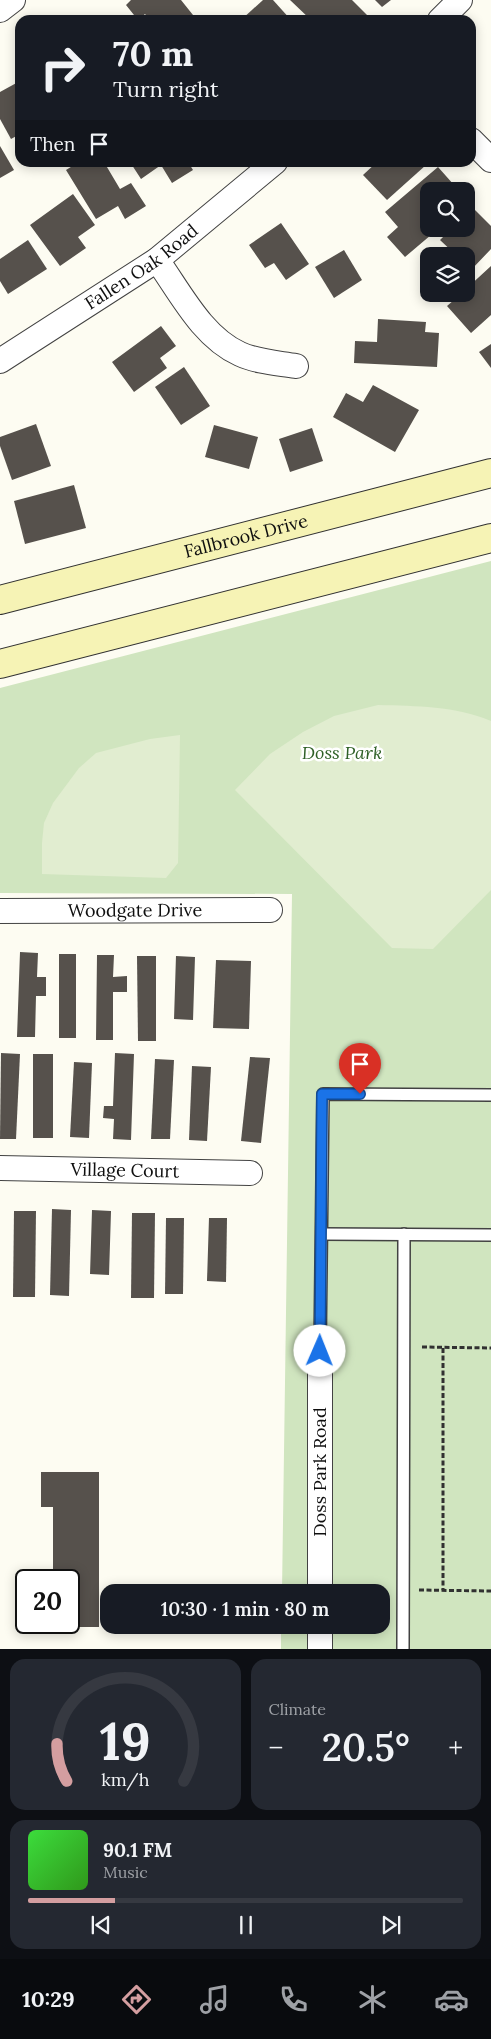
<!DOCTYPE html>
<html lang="en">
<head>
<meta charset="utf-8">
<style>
	body { margin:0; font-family:Lora,serif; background:#242831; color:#f1f3f6; height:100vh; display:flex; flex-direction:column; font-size:19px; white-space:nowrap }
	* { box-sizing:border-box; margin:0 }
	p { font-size:16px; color:#9ea1a6 }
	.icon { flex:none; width:28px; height:28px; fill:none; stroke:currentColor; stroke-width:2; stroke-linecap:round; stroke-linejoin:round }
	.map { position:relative; height:1649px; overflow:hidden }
	.details { display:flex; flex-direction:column; gap:10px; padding:10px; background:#0d0f14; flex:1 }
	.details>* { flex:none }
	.top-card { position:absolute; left:15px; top:15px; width:461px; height:152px; border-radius:15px; box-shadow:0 2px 12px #0003; background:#171b24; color:#f1f3f6; overflow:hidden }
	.tools { position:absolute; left:420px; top:182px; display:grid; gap:10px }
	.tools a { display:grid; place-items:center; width:55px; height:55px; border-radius:10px; background:#171b24; box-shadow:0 2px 12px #0003; font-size:25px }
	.speed { position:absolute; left:15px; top:1569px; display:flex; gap:10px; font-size:25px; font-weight:700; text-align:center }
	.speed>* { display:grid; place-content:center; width:65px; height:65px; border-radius:50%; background:#171b24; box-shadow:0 2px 12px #0003; line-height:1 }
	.speed .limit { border:2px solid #111; border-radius:8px; background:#fff; color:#111 }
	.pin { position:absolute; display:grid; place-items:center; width:42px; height:42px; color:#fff; margin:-51px -21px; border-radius:50% 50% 50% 0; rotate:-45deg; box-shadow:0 0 5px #0007 }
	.pin .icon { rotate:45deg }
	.me { position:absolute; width:55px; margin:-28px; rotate:1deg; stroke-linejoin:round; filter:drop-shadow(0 0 4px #0008) }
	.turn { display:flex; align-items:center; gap:18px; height:105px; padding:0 15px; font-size:22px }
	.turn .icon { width:65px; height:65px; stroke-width:2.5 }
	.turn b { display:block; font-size:35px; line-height:42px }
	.then { display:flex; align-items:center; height:48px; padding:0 15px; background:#0003; gap:10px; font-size:19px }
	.big { font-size:38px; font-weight:600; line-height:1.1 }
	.details .tile { flex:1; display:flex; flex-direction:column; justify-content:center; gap:8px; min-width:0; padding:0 18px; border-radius:15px; background:#242831 }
	.details .dial { align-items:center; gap:0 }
	.dial svg { height:130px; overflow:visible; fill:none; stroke:#363941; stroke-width:7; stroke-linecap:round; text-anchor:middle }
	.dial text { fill:#f1f3f6; stroke:none }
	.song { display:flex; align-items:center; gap:15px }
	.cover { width:60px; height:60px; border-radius:8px; background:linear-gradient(135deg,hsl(120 70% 55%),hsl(110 70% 35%)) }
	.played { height:5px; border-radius:2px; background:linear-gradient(90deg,#d49ea0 20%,#363941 20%) }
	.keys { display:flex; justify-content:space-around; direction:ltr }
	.heat { display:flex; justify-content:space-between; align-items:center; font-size:28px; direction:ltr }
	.details .tiles { flex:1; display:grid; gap:10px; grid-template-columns:1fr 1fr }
	.tile:last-child { grid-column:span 2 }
	.trip { position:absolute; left:100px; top:1584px; width:290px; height:50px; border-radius:15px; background:#171b24; box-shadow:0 2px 12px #0003; font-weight:600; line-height:50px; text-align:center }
	.tab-bar { display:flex; height:80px; justify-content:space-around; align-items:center; background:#090b0e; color:#9ea1a6 }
	.tab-bar .icon { width:35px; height:35px }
	.tab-bar .selected { color:#d49ea0 }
	.tab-bar b { font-size:22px; color:#f1f3f6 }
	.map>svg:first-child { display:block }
	.green { fill:#d0e5bf }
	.pitch { fill:#e1edd0 }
	.building { fill:#56514c }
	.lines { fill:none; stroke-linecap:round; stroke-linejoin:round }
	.service-casing { stroke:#424242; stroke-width:14 }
	.minor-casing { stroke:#424242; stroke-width:26 }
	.secondary-casing { stroke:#313131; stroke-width:30 }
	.path { stroke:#313131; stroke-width:3; stroke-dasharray:5 2.5; stroke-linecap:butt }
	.service { stroke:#fff; stroke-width:11 }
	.minor { stroke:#fff; stroke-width:24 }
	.secondary { stroke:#f6f3b5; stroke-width:28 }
	.route-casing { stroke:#114b97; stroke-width:12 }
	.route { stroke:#1a73e8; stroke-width:9 }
	.labels { text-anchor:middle; stroke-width:5; stroke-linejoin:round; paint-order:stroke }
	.street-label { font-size:18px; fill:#0f0f0f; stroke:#fff }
	.park-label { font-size:18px; font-style:italic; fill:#2e6026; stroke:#fff }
</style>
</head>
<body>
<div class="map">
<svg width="491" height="1649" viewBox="0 0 491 1649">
	<rect width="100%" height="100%" fill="#fdfcf2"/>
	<!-- green -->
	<path class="green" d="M491,561V1649H281V1625H381V1592H282L292,894L0,893V688Z"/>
	<!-- pitch -->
	<g class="pitch">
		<path d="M378,705C416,706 455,706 491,721V890L433,949L392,948L235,790L270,754L303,732L334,716Z"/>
		<path d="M180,735L178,863L166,878L42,874V843L44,823L53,803L79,768L96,753L150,739Z"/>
	</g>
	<!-- building -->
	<g class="building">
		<path d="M131,0H181L197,20H150L145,14L138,20L126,5Z"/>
		<path d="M263,0H273L291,20H241Z"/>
		<path d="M290,0H352L370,18L368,20H348L345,16L341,20H311Z"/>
		<path d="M375,0H391L382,7Z"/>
		<path d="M20,81V134L11,139L0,119V92Z"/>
		<path d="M0,146L14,170L0,178Z"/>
		<path d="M79,162H104L120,189L131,183L146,206L125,219L118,206L96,219L66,170Z"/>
		<path d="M130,162H188L193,170L172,183L161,165L141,179Z"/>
		<path d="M377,162H424L426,165L387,200L363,175Z"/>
		<path d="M438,167L454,185L447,191H429V229H438L405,257L387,237L398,227L385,212Z"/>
		<path d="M73,194L95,225L78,237L86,248L60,266L30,225Z"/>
		<path d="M472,207L491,226V249L471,270L466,265V256H457L440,240L451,229H466V213Z"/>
		<path d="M281,223L309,264L286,280L274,263L265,268L249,245Z"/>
		<path d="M28,240L47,269L8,294L0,281V259Z"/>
		<path d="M344,250L362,280L334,298L315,267Z"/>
		<path d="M491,266V315L471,333L447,306L461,294H466V289Z"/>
		<path d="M378,319L426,322L425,332L439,333L437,367L354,363L355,341L377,342Z"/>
		<path d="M161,326L176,346L160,358L167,368L134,392L112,362Z"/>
		<path d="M491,344V368L479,352Z"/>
		<path d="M184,367L210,406L181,425L155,387Z"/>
		<path d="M373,385L419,410L395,452L333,417L346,393L363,402Z"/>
		<path d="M36,424L51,466L12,480L0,446V437Z"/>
		<path d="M214,425L258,437L249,469L205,457Z"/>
		<path d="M312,428L323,461L290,472L279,439Z"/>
		<path d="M74,485L86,528L25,544L14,501Z"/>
		<path d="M20,952L38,953L37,977H46V996H36L35,1037H17Z"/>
		<rect x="59" y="954" width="17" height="84"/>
		<path d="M97,955H114L113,977L127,976V992H113V1040H96Z"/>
		<path d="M137,956H156V1041H138Z"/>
		<path d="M176,956L195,957L193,1020L174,1019Z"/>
		<path d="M216,960L251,961L249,1029L213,1028Z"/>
		<path d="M1,1053L20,1054L16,1139H0Z"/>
		<path d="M115,1053L134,1054L131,1140L113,1139L114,1119L103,1118L104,1106H113Z"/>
		<rect x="33" y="1054" width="20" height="84"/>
		<path d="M250,1057L270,1058L261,1143L241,1141Z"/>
		<path d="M155,1059L174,1060L170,1139H151Z"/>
		<path d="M74,1062L92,1063L89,1138L70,1137Z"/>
		<path d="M192,1066L211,1067L207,1141L189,1140Z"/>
		<path d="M52,1209L71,1210L69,1296L50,1295Z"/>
		<path d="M92,1210L111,1211L109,1275L90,1274Z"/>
		<path d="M14,1211H36L35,1297H13Z"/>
		<path d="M132,1213H155L154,1298H131Z"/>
		<path d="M166,1218H184L183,1294H165Z"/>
		<path d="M209,1218H227L226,1282L207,1281Z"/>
		<path d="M41,1472H99V1627H53V1622H69V1580H53V1507H41Z"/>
	</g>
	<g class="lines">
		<!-- service casing -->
		<g class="service-casing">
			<g id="service">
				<path d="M322,1234L491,1235"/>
				<path d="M320,1351L323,1094L491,1095"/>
				<path d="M403,1649L404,1234"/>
			</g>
		</g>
		<!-- minor casing -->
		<g class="minor-casing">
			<g id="minor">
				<path d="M0,10L13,0"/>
				<path d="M440,20L460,0"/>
				<path d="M471,140L491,160"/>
				<path d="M157,260C180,292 202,337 240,354C257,362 278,363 296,366"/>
				<path id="s1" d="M0,361L157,260L275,162"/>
				<path id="s2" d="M0,911L270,910"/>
				<path id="s3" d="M0,1168L250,1173"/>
				<path d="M320,1592V1351"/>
				<path d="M320,1649V1625"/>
			</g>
		</g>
		<!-- secondary casing -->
		<g class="secondary-casing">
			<g id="secondary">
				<path id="s4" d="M0,600L491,473"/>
				<path d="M0,664L491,538"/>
			</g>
		</g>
		<!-- path -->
		<g class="path">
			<path d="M422,1347L491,1348"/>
			<path d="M443,1348V1590"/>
			<path d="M419,1590L491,1591"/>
		</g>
		<!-- service -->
		<use href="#service" class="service"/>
		<!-- minor -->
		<use href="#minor" class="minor"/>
		<!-- secondary -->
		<use href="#secondary" class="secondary"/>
	</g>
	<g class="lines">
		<!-- route casing -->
		<g class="route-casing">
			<path id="route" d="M320,1351L322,1094H360"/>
		</g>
		<!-- route -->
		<use href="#route" class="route"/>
	</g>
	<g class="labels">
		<!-- street labels -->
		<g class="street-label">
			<text dy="6" stroke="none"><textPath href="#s1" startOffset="170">Fallen Oak Road</textPath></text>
			<text dy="6" stroke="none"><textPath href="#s4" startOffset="254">Fallbrook Drive</textPath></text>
			<text dy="6" stroke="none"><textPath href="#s2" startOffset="135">Woodgate Drive</textPath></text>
			<text dy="6" stroke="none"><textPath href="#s3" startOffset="125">Village Court</textPath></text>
			<text transform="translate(320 1472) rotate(-90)" y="6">Doss Park Road</text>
		</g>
		<!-- park labels -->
		<g class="park-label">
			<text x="342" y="759">Doss Park</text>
		</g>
	</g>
</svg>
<div class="tools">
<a><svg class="icon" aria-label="search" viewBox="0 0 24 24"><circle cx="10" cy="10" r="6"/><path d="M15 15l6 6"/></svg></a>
<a><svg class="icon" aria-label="layers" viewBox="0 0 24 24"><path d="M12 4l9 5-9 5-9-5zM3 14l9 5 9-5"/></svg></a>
</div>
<div class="speed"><div class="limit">20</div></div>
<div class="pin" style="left:360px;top:1094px;background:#d93025"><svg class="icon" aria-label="arrive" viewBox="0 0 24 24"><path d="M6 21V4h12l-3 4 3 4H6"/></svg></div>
<svg class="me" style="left:320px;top:1351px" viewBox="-20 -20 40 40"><circle r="19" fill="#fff"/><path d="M0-13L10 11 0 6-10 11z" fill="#1a73e8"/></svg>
<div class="trip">10:30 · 1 min · 80 m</div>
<div class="top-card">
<div class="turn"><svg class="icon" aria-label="right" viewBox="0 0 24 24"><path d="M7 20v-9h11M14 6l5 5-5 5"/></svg><div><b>70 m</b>Turn right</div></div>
<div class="then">Then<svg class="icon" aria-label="arrive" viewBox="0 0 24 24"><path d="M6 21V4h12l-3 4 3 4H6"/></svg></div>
</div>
</div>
<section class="details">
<div class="tiles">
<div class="tile dial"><svg viewBox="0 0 100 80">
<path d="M14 69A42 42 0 1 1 86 69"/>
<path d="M14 69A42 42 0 0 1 8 46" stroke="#d49ea0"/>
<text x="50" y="56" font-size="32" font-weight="700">19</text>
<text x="50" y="72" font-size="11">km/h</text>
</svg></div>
<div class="tile"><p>Climate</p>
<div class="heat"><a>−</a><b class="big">20.5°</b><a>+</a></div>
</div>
<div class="tile">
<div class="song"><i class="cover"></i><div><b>90.1 FM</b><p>Music</p></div></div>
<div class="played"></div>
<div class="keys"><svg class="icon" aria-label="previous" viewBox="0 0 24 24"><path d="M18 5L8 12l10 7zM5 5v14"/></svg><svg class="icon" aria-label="pause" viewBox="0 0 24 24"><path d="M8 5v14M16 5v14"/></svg><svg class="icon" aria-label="next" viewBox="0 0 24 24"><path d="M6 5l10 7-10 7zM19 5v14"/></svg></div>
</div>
</div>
</section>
<nav class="tab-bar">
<b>10:29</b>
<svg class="icon selected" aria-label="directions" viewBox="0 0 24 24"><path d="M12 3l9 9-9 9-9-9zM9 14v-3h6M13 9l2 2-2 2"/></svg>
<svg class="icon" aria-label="music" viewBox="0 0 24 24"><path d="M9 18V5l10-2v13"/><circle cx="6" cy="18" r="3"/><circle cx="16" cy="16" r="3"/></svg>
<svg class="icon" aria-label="phone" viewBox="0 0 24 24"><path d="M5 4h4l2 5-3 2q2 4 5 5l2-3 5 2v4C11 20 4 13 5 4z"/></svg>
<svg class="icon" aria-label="climate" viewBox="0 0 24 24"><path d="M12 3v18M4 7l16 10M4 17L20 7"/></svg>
<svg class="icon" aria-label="car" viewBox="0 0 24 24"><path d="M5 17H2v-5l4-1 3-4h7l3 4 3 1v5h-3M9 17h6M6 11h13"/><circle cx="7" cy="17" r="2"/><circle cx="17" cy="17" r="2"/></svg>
</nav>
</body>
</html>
